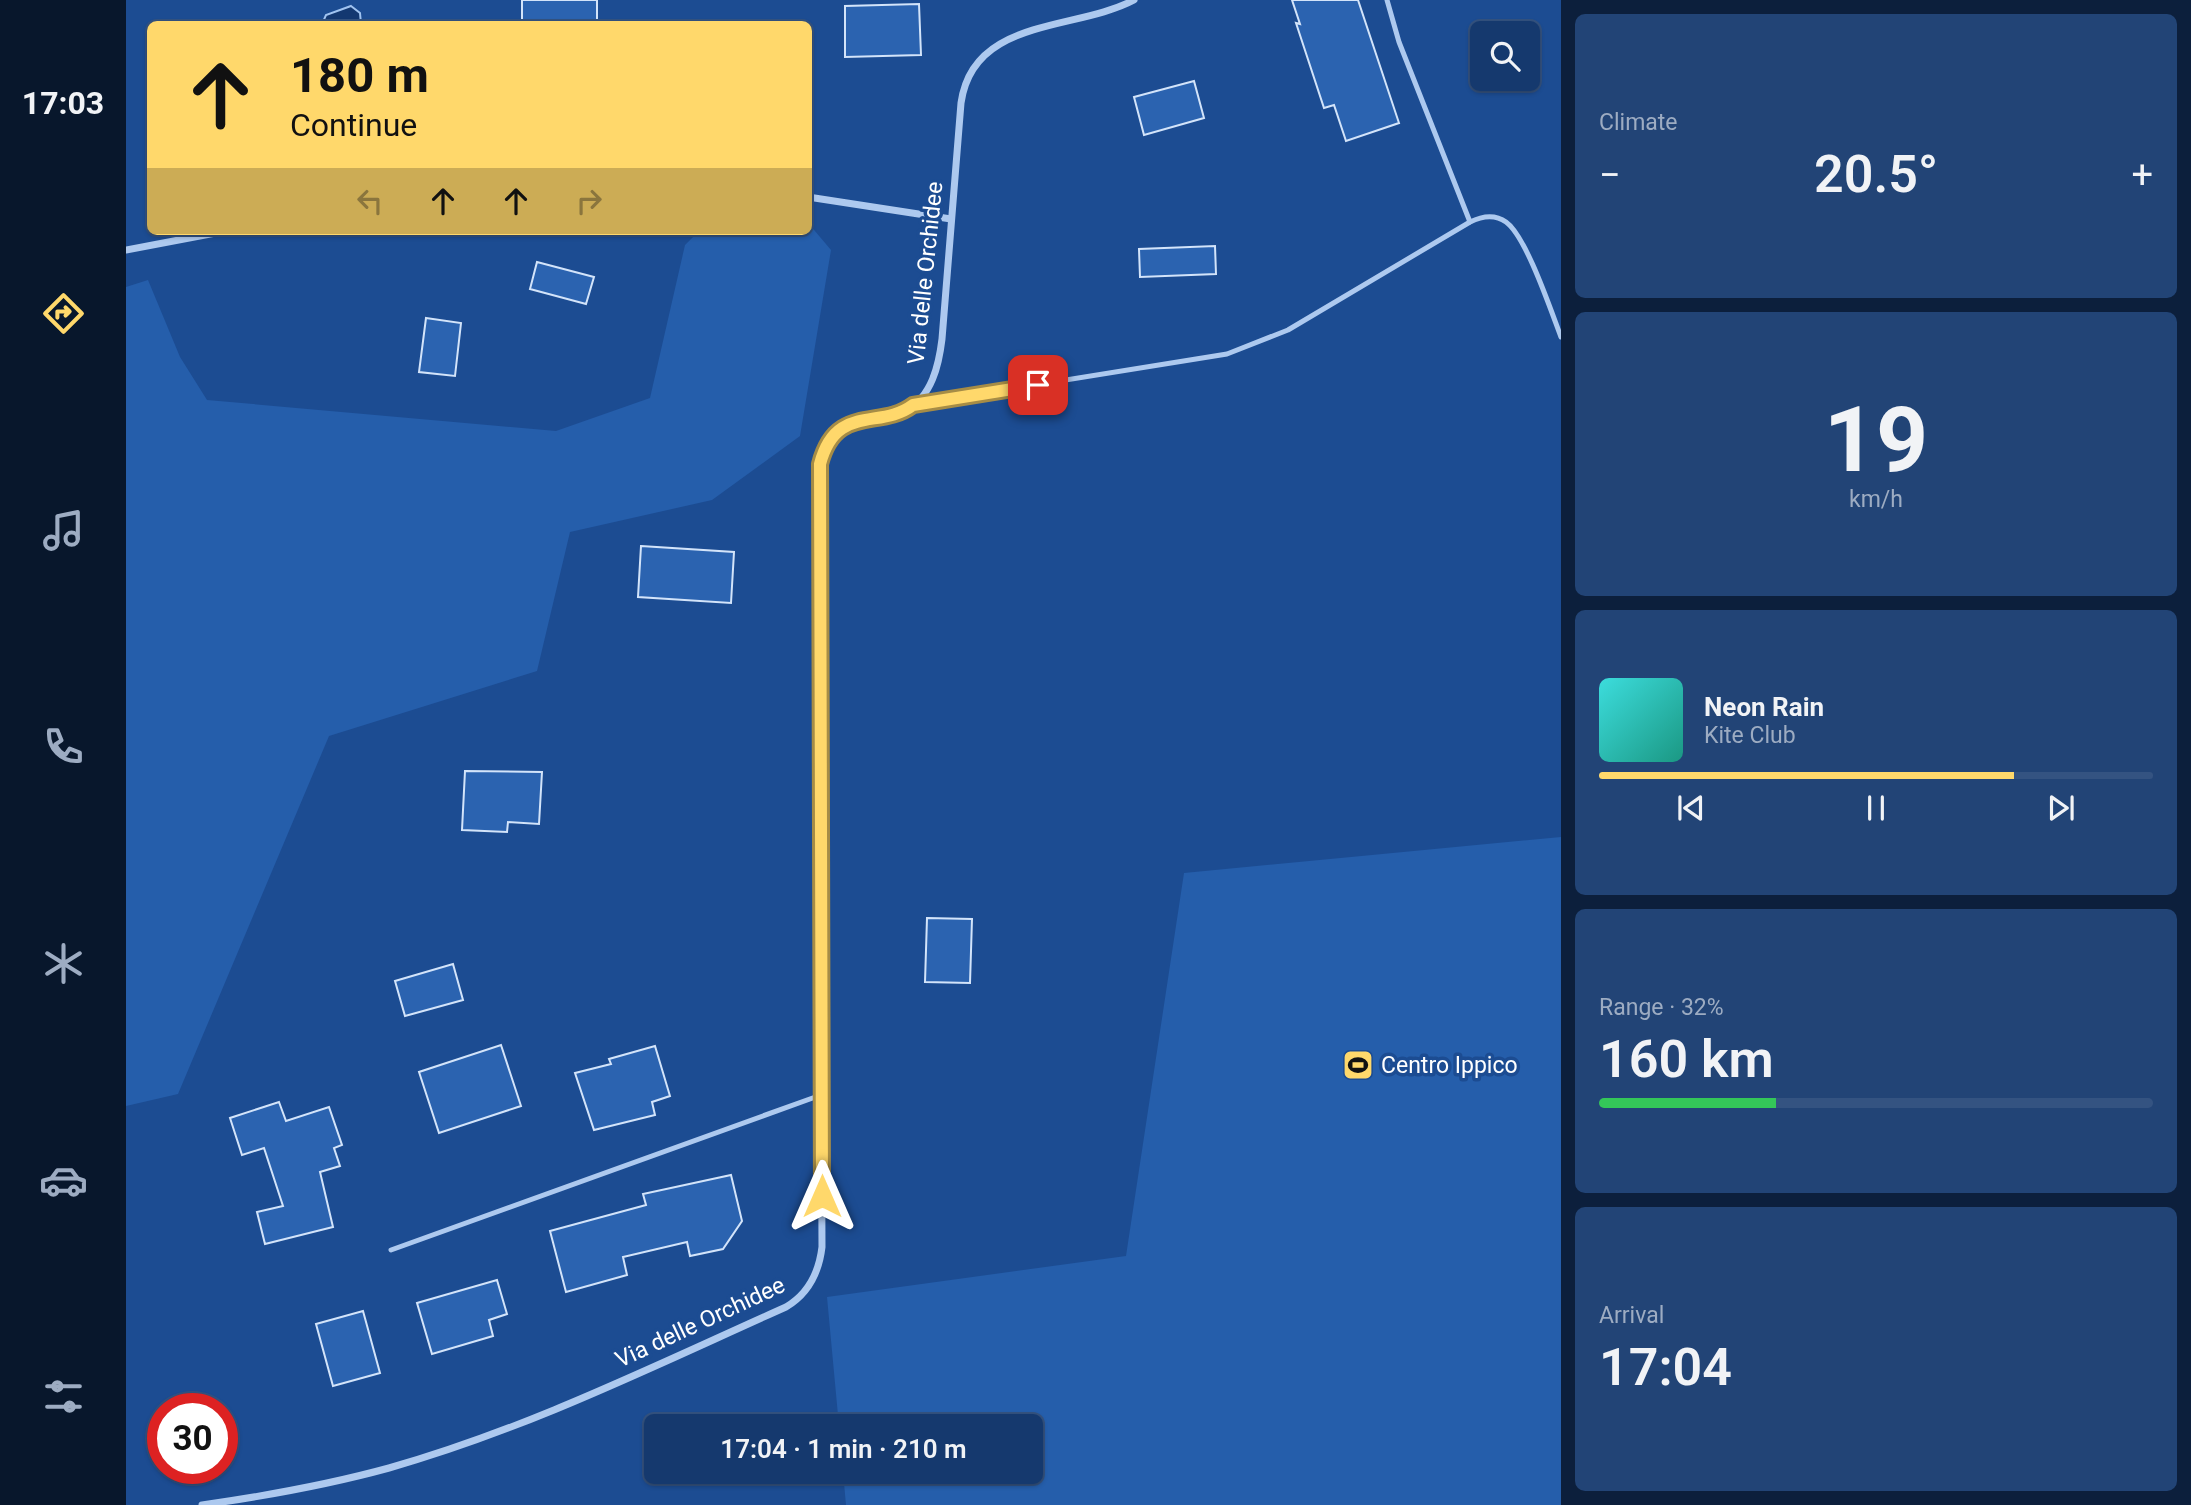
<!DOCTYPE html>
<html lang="en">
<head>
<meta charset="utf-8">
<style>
	body { margin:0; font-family:Roboto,sans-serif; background:#224476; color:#f1f3f6; height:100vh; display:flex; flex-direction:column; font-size:26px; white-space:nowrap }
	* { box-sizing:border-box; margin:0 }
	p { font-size:23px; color:#9dacc2 }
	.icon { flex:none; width:38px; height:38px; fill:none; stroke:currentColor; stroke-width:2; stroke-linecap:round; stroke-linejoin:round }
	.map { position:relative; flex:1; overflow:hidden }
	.sheet { display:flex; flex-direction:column; gap:14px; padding:14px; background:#0c1f3c; width:630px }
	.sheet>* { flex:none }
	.top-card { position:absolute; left:21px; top:21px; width:665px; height:214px; border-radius:10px; box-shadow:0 2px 5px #0004,0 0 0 2px #345381; background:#ffd86b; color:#111; overflow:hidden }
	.controls { position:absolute; left:1344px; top:21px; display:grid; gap:14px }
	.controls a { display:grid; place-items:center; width:70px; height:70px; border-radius:10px; background:#15396e; box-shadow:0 2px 5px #0004,0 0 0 2px #345381; font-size:35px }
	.speed { position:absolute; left:21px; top:1393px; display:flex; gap:14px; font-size:35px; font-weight:700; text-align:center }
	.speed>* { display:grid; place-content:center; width:91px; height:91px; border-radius:50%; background:#15396e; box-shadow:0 2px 5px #0004,0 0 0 2px #345381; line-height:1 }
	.speed .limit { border:10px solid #d22; background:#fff; color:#111 }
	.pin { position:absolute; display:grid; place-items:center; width:60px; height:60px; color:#fff; margin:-30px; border-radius:14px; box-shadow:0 4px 10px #0006 }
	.me { position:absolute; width:77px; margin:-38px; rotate:0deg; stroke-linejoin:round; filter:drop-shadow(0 0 5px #0008) }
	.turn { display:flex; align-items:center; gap:24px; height:147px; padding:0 28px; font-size:32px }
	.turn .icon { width:91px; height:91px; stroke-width:2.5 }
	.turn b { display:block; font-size:49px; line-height:60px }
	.lanes { display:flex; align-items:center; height:66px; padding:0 28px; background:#0003; justify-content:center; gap:35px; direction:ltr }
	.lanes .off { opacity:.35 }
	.big { font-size:52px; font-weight:600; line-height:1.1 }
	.sheet .widget { flex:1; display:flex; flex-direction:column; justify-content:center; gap:10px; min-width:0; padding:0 24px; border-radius:10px; background:#224476 }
	.sheet .dial { align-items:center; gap:0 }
	.dial b { font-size:91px; line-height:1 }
	.song { display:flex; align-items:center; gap:21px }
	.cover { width:84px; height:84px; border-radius:10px; background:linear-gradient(135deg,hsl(180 70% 55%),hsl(170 70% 35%)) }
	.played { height:7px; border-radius:4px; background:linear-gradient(90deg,#ffd86b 75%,#345381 75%) }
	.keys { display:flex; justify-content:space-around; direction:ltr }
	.heat { display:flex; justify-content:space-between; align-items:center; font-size:38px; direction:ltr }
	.charge { height:10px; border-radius:5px; background:linear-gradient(90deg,#34c759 32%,#345381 0) }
	.trip { position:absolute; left:518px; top:1414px; width:399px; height:70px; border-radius:10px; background:#15396e; box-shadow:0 2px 5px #0004,0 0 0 2px #345381; font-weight:600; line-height:70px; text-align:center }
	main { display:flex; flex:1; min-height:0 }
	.menu { display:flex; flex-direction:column; width:126px; justify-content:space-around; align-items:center; background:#08172c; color:#9dacc2 }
	.menu .icon { width:49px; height:49px }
	.menu .on { color:#ffd86b }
	.menu b { font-size:32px; color:#f1f3f6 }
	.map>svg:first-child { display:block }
	.green { fill:#255eab }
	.water { fill:#133871; stroke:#a0c3f0; stroke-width:2 }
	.building { fill:#2b63b0; stroke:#d3e4fa; stroke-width:2 }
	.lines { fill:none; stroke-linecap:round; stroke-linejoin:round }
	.service { stroke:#adc9ef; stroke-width:5 }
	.minor { stroke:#adc9ef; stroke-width:7 }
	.route-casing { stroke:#a68c46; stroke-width:18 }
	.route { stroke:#ffd86b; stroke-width:12 }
	.labels { text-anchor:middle; stroke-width:7; stroke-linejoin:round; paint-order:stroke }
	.street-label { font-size:23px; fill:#fff; stroke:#1c4c92 }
	.poi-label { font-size:23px; fill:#fff; stroke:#1c4c92; text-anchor:start }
</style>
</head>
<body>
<main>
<nav class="menu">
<b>17:03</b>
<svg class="icon on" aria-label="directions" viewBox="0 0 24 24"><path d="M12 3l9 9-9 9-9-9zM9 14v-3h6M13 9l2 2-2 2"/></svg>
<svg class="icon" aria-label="music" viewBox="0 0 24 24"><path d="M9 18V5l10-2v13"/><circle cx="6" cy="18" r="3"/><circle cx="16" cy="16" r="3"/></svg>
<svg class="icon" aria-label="phone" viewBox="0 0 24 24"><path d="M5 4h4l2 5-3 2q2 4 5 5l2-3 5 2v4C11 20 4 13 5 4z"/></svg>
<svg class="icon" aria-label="climate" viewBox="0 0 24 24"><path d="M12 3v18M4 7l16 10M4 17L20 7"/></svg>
<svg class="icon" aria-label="car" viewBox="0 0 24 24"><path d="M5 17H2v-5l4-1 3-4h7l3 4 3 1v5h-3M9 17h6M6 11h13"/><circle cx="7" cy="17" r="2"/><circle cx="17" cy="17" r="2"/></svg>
<svg class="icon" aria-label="filters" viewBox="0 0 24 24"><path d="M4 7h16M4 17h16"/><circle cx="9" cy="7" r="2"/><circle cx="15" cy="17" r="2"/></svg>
</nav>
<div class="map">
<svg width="1435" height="1505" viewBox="0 0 1435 1505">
	<rect width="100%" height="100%" fill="#1c4c92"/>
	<!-- green -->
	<g class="green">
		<path d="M683,224L705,250L674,436L586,500L444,532L411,671L203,736L52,1094L0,1106V287L22,280L54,357L81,400L430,431L524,398L559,245L573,231H682Z"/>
		<path d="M1435,837V1505H720L717,1472H905V1426H713L701,1297L1000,1256L1058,873Z"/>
	</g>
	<!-- water -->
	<path class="water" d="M225,6L234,13L235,24H196L200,15Z"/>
	<!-- building -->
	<g class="building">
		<rect x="396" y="0" width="75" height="24"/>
		<path d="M1166,0H1232L1273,123L1220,141L1208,105L1198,108L1170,23L1174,24Z"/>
		<path d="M793,4L795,55L719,57V6Z"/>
		<path d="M1068,81L1078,118L1018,135L1008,97Z"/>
		<path d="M1089,246L1090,274L1014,277L1013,249Z"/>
		<path d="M411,262L468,277L460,304L404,289Z"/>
		<path d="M300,318L335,323L329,376L293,372Z"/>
		<path d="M515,546L608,552L605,603L512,597Z"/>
		<path d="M339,771L416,772L413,824L382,822L381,832L336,830Z"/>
		<path d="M801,918L846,919L844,983L799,982Z"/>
		<path d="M327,964L337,1000L279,1016L269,981Z"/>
		<path d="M375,1045L395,1106L313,1133L293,1072Z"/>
		<path d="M529,1046L544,1096L526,1102L529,1115L468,1130L449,1073L485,1064L483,1059Z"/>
		<path d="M153,1102L160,1121L203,1107L216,1145L208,1148L214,1166L194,1172L207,1227L139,1244L131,1212L157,1206L138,1148L116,1155L104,1118Z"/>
		<path d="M605,1175L616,1221L597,1249L564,1256L561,1242L497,1257L501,1275L440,1292L424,1231L520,1205L517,1194Z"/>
		<path d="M371,1280L381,1314L363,1320L367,1336L306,1354L291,1303Z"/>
		<path d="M237,1311L254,1373L207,1386L190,1324Z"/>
	</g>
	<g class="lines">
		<!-- service -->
		<g class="service">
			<path d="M1261,0L1273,42L1344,222"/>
			<path d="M790,404L1101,354L1162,330L1344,222C1356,216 1369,214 1380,222C1400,236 1425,311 1435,337"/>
			<path d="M265,1250L695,1095"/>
		</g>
		<!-- minor -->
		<g class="minor">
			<path d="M682,197L825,219"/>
			<path d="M0,250L100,231"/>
			<path d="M76,1505C139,1496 201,1485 263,1468C401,1429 530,1365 660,1307C682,1294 693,1272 696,1247L693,464C701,437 721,421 748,417C759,415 771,415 780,410C806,397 813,364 816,339L835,103C847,17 950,31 1008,0"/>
		</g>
	</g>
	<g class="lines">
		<!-- route casing -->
		<g class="route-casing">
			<path id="route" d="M696,1196L694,464C710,403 754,430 787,405L912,385"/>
		</g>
		<!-- route -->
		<use href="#route" class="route"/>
	</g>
	<!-- icons -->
	<defs>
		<g id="stadium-square" transform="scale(1.575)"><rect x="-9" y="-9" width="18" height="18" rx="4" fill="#ffd86b" stroke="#1c4c92"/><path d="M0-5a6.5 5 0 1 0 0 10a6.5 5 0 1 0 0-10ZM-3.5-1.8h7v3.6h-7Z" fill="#111"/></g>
	</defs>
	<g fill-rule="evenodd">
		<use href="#stadium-square" x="1232" y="1065"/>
	</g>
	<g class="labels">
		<!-- street labels -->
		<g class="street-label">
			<text transform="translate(799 273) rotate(-84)" y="8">Via delle Orchidee</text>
			<text transform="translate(574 1322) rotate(-25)" y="8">Via delle Orchidee</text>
		</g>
		<!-- poi labels -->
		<g class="poi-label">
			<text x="1255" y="1073">Centro Ippico</text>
		</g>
	</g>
</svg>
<div class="controls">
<a><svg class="icon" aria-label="search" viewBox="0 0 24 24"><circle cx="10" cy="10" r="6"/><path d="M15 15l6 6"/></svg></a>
</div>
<div class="speed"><div class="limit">30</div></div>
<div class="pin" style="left:912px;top:385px;background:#d93025"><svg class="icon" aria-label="arrive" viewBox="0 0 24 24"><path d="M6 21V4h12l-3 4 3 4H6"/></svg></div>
<svg class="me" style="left:696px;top:1196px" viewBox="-20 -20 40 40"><path d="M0-17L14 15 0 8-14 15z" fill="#ffd86b" stroke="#fff" stroke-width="4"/></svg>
<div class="trip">17:04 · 1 min · 210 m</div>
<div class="top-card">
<div class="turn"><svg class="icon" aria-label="ahead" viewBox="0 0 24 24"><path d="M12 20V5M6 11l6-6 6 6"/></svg><div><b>180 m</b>Continue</div></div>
<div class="lanes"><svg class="icon off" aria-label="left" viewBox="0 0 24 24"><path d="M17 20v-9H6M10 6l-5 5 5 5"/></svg><svg class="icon" aria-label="ahead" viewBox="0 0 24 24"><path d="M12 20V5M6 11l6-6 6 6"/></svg><svg class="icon" aria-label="ahead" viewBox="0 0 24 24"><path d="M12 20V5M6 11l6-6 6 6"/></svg><svg class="icon off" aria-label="right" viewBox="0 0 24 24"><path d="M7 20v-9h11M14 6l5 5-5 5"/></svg></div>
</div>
</div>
<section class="sheet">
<div class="widget"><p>Climate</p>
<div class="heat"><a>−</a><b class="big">20.5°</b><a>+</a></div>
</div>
<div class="widget dial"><b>19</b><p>km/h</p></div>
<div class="widget">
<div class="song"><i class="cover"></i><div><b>Neon Rain</b><p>Kite Club</p></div></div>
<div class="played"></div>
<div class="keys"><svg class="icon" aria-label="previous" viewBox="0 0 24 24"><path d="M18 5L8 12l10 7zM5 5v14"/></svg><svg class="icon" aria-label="pause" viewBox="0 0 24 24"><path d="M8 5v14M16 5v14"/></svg><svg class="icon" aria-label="next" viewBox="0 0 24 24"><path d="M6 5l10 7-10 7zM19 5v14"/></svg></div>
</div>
<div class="widget"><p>Range · 32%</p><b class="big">160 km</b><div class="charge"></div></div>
<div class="widget"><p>Arrival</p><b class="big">17:04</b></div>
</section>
</main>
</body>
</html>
